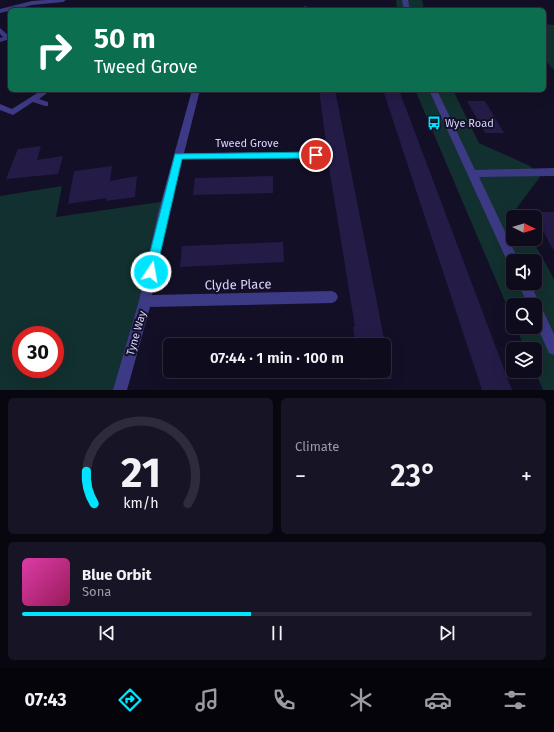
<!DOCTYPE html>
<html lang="en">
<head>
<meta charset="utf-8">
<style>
	body { margin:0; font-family:"Fira Sans",sans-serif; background:#171425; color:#f1f3f6; height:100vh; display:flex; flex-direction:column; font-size:15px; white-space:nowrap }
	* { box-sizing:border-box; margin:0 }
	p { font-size:13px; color:#9b9ba3 }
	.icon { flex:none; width:22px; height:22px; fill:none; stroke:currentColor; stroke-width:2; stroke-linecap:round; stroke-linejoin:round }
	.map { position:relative; height:390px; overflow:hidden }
	.sheet { display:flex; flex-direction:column; gap:8px; padding:8px; background:#08060f; flex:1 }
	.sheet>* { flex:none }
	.top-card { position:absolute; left:8px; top:8px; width:538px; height:84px; border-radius:6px; box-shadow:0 4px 16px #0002,0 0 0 1px #2e2b3b; background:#0b6e4f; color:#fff; overflow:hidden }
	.needle { width:26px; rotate:95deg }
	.buttons { position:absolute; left:506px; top:210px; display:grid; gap:8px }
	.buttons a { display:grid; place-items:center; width:36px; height:36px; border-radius:6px; background:#0e0b1c; box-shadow:0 4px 16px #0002,0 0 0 1px #2e2b3b; font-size:20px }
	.speed { position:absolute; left:12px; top:326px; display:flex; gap:8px; font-size:20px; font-weight:700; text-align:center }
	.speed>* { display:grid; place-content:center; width:52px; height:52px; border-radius:50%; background:#0e0b1c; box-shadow:0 4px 16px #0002,0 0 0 1px #2e2b3b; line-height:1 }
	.speed .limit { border:6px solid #d22; background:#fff; color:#111 }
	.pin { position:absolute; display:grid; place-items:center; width:34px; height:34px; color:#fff; margin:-17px; border:2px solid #fff; border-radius:50%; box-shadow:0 1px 4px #0007 }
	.me { position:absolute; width:44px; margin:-22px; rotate:12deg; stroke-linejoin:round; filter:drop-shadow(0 0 3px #0008) }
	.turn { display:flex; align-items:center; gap:14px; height:84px; padding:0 20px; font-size:18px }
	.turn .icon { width:52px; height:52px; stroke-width:2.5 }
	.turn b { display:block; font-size:28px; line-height:34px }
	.big { font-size:30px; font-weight:600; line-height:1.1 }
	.sheet .widget { flex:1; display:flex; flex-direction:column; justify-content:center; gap:6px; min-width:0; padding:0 14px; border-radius:6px; background:#171425 }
	.sheet .dial { align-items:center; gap:0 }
	.dial svg { height:104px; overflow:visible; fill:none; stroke:#2e2b3b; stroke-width:7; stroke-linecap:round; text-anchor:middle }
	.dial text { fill:#f1f3f6; stroke:none }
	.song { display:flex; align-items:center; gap:12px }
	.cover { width:48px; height:48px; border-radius:6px; background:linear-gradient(135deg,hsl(320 70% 55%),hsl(330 70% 35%)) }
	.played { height:4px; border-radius:2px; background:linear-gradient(90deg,#00e5ff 45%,#2e2b3b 45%) }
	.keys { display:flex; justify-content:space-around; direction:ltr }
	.heat { display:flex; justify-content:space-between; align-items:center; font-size:22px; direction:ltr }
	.sheet .tiles { flex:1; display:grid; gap:8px; grid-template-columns:1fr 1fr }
	.widget:last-child { grid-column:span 2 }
	.trip { position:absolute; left:163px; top:338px; width:228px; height:40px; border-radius:6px; background:#0e0b1c; box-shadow:0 4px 16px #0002,0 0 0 1px #2e2b3b; font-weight:600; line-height:40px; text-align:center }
	.tab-bar { display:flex; height:64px; justify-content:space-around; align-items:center; background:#06040b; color:#9b9ba3 }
	.tab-bar .icon { width:28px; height:28px }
	.tab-bar .current { color:#00e5ff }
	.tab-bar b { font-size:18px; color:#f1f3f6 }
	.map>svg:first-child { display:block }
	.green { fill:#12302f; fill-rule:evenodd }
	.building { fill:#241b47 }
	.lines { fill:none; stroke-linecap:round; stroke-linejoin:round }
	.minor { fill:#3d3a85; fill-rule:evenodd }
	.route { fill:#00e5ff; stroke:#0095a6 }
	.labels { text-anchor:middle; stroke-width:4; stroke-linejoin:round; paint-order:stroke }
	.poi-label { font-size:11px; fill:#d9d4ff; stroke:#130f26; text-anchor:start }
	.street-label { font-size:11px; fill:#d9d4ff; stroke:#130f26 }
	.near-street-label { font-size:13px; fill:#d9d4ff; stroke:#130f26 }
</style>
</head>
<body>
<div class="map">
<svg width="554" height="390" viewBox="0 0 554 390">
	<rect width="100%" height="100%" fill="#130f26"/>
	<!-- green -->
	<g class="green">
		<path d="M396,0H422L424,10H397Z"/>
		<path d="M544,24L554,25V70L544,59Z"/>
		<path d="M415,90H453L479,143L530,166L540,177L516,209L520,217H513V239H532L554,279V390H543L535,371V349H525L516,327H535V305H513V320ZM513,261H535V283H513Z"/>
		<path d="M62,186L56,217L167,201L119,390H0V196ZM21,335H55V369H21Z"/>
	</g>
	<!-- building -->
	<g class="building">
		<path d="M319,90H335L392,379L361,380L360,371H384V345H356L353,327H355L330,173Z"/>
		<path d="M383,90H399L512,390H482Z"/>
		<path d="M467,101H485L504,133H485Z"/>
		<path d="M41,146L37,160L63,156L58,174L6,179L18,149Z"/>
		<path d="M112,166L110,181L137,176L135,197L106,201V198L68,204L74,171Z"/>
		<path d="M273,176V193L193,195L195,178Z"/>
		<path d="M532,212H554V251L535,217Z"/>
		<path d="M283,242L284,262L180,267L182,246Z"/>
	</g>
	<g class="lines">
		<!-- minor -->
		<g class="minor">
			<path d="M45,0H66L63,2L32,5L0,13V9L32,1Z"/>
			<path d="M402,0H408L410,10H404Z"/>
			<path d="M305,6L308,8L306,10H299Z"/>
			<path d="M0,28L8,35H10V39L0,42V38L3,37L0,34Z"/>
			<path d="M42,90H51L39,99L48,102V106H45L33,102L13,115L0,110V104L12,109Z"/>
			<path d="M192,90H200L184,153L316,152L321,155L316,158L182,159L168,213L152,295L332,291L336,293L338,297L336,301L332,303L150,307L127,390H113L139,301L158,213Z"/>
			<path d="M429,90H437L475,170L554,168V176L479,177L519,261H513V266L509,265Z"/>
			<path d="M518,283H530L554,334V355L549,353L535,322V305H528Z"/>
		</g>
	</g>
	<!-- route -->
	<path class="route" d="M316,152L320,155L316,158L182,159L156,272L155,275L151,277L147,275L145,272L175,154Z"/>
	<!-- icons -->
	<defs>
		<g id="bus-bare" transform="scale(1.08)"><path d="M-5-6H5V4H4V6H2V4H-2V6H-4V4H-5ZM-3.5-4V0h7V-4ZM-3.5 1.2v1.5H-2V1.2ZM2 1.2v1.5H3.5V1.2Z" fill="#00e5ff" stroke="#130f26" stroke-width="2.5" paint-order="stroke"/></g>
	</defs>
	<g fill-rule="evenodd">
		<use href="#bus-bare" x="434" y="123"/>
	</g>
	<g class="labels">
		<!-- poi labels -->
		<g class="poi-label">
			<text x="445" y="127">Wye Road</text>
		</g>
		<!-- street labels -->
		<g class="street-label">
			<text x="247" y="147">Tweed Grove</text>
			<text transform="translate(136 333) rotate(-74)" y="4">Tyne Way</text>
		</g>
		<!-- near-street labels -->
		<g class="near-street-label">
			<text transform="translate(238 284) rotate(-1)" y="5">Clyde Place</text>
		</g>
	</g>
</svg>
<div class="buttons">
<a><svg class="needle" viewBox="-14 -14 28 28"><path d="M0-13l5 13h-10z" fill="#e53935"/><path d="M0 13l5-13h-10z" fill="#9b9ba3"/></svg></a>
<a><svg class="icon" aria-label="sound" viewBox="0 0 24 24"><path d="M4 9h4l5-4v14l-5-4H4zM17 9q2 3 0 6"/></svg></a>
<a><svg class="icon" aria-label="search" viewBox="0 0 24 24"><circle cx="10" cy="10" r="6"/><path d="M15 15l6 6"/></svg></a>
<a><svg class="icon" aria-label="layers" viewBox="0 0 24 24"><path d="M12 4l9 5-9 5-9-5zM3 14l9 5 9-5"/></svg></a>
</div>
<div class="speed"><div class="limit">30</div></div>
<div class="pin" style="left:316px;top:155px;background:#d93025"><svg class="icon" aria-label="arrive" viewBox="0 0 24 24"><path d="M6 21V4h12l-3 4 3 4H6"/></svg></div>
<svg class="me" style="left:151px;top:272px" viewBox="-20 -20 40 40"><circle r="17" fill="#00e5ff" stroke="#fff" stroke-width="3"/><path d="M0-11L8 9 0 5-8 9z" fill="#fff"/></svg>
<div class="trip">07:44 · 1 min · 100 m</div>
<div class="top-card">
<div class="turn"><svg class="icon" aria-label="right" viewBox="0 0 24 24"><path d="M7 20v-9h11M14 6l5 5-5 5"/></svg><div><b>50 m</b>Tweed Grove</div></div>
</div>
</div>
<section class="sheet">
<div class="tiles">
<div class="widget dial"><svg viewBox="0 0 100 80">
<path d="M14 69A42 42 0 1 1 86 69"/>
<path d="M14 69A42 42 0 0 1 8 44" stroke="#00e5ff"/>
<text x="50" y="56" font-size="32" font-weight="700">21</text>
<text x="50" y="72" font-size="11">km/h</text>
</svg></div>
<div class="widget"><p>Climate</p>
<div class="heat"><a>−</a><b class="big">23°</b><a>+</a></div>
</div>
<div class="widget">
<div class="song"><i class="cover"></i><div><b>Blue Orbit</b><p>Sona</p></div></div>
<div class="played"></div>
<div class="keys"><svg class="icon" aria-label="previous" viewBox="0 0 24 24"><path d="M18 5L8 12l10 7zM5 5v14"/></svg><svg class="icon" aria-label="pause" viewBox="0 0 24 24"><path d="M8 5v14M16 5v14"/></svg><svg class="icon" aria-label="next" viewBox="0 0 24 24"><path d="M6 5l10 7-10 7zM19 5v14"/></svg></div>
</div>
</div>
</section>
<nav class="tab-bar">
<b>07:43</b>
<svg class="icon current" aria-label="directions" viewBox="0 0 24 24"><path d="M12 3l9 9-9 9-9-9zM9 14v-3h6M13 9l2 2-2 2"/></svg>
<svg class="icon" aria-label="music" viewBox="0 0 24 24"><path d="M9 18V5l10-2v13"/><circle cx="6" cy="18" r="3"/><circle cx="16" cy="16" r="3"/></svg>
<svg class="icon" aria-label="phone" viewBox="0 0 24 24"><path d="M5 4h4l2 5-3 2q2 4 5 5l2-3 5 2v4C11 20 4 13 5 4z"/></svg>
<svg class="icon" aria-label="climate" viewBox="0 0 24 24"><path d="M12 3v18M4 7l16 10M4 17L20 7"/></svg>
<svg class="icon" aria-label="car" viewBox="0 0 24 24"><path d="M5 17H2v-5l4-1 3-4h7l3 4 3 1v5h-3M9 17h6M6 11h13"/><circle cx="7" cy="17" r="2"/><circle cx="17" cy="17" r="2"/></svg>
<svg class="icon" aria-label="filters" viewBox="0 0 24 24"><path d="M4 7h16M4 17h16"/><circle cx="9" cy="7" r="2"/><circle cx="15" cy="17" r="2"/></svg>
</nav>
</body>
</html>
